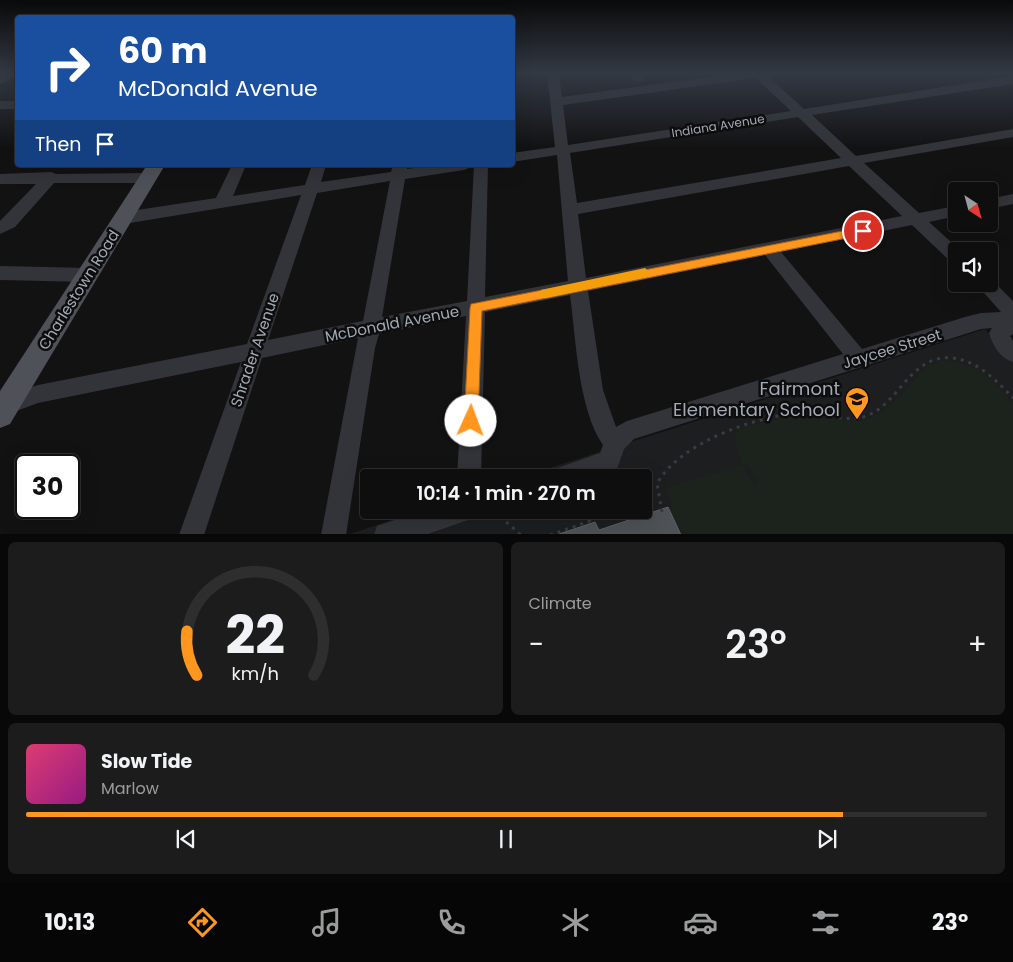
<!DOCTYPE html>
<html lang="en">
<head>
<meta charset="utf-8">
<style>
	body { margin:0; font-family:Poppins,sans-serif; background:#1c1c1c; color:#f1f3f6; height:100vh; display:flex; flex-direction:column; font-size:19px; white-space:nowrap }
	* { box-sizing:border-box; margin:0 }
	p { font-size:16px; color:#9b9c9e }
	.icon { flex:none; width:28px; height:28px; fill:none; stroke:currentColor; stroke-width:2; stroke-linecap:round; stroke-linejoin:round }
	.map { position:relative; height:534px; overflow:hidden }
	.details { display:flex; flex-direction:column; gap:8px; padding:8px; background:#080808; flex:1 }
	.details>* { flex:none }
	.guide { position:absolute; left:15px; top:15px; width:500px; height:152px; border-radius:5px; box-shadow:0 5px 20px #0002,0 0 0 1px #2e2e2e; background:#1a4fa0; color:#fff; overflow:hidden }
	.needle { width:32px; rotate:144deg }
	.buttons { position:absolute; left:948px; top:182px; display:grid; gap:10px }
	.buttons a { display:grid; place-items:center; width:50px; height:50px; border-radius:5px; background:#0e0e0e; box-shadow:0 5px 20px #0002,0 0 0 1px #2e2e2e; font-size:25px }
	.speed { position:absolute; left:15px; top:454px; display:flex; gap:10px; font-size:25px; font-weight:700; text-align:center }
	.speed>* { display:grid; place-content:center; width:65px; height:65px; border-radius:50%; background:#0e0e0e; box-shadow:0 5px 20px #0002,0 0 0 1px #2e2e2e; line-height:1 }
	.speed .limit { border:2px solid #111; border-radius:8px; background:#fff; color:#111 }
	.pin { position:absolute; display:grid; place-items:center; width:42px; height:42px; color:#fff; margin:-21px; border:2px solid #fff; border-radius:50%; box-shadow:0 1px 5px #0007 }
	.me { position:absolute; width:55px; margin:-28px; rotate:2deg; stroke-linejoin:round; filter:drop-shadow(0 0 4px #0008) }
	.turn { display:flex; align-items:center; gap:18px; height:105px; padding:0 20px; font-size:22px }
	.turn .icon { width:65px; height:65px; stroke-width:2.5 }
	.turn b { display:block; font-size:35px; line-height:42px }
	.then { display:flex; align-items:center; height:48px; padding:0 20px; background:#0003; gap:10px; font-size:19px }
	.big { font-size:38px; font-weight:600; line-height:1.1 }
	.details .widget { flex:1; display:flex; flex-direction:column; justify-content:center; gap:8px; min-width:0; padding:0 18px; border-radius:8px; background:#1c1c1c }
	.details .dial { align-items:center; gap:0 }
	.dial svg { height:130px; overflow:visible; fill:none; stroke:#2e2e2e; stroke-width:7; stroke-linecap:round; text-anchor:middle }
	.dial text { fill:#f1f3f6; stroke:none }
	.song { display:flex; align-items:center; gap:15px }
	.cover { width:60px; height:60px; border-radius:8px; background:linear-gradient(135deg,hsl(340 70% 55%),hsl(310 70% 35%)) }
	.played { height:5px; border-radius:2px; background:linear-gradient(90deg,#ff961e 85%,#2e2e2e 85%) }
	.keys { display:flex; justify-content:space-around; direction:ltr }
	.heat { display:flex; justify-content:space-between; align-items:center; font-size:28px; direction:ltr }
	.details .tiles { flex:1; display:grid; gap:8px; grid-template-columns:1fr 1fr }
	.widget:last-child { grid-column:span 2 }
	.trip { position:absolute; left:360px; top:469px; width:292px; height:50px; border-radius:5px; background:#0e0e0e; box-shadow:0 5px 20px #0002,0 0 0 1px #2e2e2e; font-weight:600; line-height:50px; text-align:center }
	.dock { display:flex; height:80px; justify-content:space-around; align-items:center; background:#060606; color:#9b9c9e }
	.dock .icon { width:35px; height:35px }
	.dock .current { color:#ff961e }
	.dock b { font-size:22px; color:#f1f3f6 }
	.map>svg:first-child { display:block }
	.built { fill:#1d1e20 }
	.green { fill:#1b231c }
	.building { fill:#4e5256; stroke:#5b6065 }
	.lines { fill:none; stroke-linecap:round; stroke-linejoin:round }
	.path { stroke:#383b40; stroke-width:3; stroke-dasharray:3 5; stroke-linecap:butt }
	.minor { fill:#323439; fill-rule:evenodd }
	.major { fill:#4e5158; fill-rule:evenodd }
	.route { fill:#ff961e; stroke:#a66214 }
	.slow { fill:#f59e0b }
	.labels { text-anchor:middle; stroke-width:5; stroke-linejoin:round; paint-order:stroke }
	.far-street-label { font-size:12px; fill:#a2aab5; stroke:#0d0d0e }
	.street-label { font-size:15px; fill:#a2aab5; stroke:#0d0d0e }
	.near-poi-label { font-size:18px; fill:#a2aab5; stroke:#0d0d0e; text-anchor:end }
</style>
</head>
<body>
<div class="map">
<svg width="1013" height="535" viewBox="0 0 1013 535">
	<rect width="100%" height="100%" fill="#121213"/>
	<!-- built -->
	<path class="built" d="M985,329L1013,362V534L347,535L421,510H644V478L521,477Z"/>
	<!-- green -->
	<path class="green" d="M945,360C980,365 990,377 1013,402V534H679L669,514L673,506L665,488L742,465L754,485L758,482L747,465L742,464L736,448V432L741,428L788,416L859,421L871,418L892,404L928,365Z"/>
	<!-- building -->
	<path class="building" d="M668,507L681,535H556L595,522L599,530Z"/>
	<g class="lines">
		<!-- path -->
		<g class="path">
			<path d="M662,512L657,484C678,443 762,413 806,413C825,413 847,423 866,416C897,405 908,362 943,358C972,355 995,379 1013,398"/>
			<path d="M478,517L496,513L521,535"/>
			<path d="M550,535L590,521L591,524"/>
		</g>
		<!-- minor -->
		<g class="minor">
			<path d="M4,73H18V75L0,84V75Z"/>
			<path d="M547,73H559L562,97L738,73H768L767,75L804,109L1013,76V84L812,115L856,156L1013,129V137L864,163L919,213L956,206V216L929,222L961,251H956V263L950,261L912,225L781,252L862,349L965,317L981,313L1001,312L976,284H989V278L991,279L1013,301V334L1010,336L1013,341V362C1000,358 993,346 989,333L992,328L981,329L634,439L624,449L617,469L594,478H549L552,470L600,453L603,445C578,409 576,339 570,295L485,312L481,478H457L466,316L379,334L375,348L346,535H321L358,338L262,358L204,535H179L241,362L38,403L0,417V397L38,385L247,344L301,195L124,224L118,222L116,218L118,214L124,212L216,198L232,165H246L233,196L305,185L312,165H326L321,182L391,172L393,165H407V169L434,165H471L469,168L464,170L405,179L382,317L467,301L474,165H488L485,297L568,281L557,155L512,162V153L555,147ZM756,78L791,111L568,145L563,105ZM798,117L841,158L577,203L570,153ZM849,166L902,216L586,278L578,214ZM390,181L363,321L268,340L317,193ZM765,255L843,354L627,421L616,427L603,390L588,291Z"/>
			<path d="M628,73H640L644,78L642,81H634Z"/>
			<rect x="0" y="101" width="18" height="8"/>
			<path d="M51,172L56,174L148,173L153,175L156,178L153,181L148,183H54L15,227L0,234V221L36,184H0V174Z"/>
			<path d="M1013,194V204L989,209V199Z"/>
			<path d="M0,266L88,268L94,270L97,275L94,280L88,282L0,280Z"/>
			<path d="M425,510H474L471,519L425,535H374L377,526Z"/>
		</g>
		<!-- major -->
		<path class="major" d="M147,165H165L10,424L0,428V391Z"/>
	</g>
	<!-- sky -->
	<linearGradient id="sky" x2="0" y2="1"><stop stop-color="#0a0a0a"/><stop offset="0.49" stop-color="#333944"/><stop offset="1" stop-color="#333944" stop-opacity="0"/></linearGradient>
	<rect width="1013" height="148" fill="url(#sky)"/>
	<!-- route -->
	<path class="route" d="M863,227L867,228L868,231L867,234L482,311L478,421L476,426L471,427L466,426L464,421L470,308L471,304Z"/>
	<!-- slow -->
	<path class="slow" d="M645,268L651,273L649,276L546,298L541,297L540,293L541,290L546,289Z"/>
	<!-- icons -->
	<defs>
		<g id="school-pin" transform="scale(1.25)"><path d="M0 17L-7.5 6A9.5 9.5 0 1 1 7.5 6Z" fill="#ff961e" stroke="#0d0d0e"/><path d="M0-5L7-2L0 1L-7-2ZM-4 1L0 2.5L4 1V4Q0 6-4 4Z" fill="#111"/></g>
	</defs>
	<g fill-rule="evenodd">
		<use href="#school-pin" x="857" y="399"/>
	</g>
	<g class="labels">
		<!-- far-street labels -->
		<g class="far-street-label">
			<text transform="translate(718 126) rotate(-9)" y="4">Indiana Avenue</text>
		</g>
		<!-- street labels -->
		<g class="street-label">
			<text transform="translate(79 290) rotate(-58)" y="5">Charlestown Road</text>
			<text transform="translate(392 324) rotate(-11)" y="5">McDonald Avenue</text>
			<text transform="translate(892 349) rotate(-17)" y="5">Jaycee Street</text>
			<text transform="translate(255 350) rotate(-71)" y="5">Shrader Avenue</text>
		</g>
		<!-- near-poi labels -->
		<g class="near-poi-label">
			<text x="840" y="395">Fairmont<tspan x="840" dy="21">Elementary School</tspan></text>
		</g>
	</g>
</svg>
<div class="buttons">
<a><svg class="needle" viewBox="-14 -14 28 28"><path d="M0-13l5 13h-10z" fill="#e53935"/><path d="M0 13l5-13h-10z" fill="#9b9c9e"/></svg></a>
<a><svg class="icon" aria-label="sound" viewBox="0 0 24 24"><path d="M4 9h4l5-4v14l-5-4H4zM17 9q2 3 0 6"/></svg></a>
</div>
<div class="speed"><div class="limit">30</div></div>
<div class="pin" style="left:863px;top:231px;background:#d93025"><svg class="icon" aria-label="arrive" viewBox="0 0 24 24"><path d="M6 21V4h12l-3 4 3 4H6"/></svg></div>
<svg class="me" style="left:471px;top:421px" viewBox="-20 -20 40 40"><circle r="19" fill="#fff"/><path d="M0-13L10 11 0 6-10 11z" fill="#ff961e"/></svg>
<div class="trip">10:14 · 1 min · 270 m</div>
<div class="guide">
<div class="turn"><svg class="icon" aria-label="right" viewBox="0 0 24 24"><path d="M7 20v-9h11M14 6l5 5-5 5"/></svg><div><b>60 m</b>McDonald Avenue</div></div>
<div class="then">Then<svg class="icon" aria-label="arrive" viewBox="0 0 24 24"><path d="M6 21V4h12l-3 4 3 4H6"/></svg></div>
</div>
</div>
<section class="details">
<div class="tiles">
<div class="widget dial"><svg viewBox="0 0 100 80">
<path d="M14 69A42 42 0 1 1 86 69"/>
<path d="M14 69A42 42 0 0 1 8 42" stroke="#ff961e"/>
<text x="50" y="56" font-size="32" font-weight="700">22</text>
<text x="50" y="72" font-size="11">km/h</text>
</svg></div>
<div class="widget"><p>Climate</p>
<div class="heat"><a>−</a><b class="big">23°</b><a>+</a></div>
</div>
<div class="widget">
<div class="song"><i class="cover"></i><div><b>Slow Tide</b><p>Marlow</p></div></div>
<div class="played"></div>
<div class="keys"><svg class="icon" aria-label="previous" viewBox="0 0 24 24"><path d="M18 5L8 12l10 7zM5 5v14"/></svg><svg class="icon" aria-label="pause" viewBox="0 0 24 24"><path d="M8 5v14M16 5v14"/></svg><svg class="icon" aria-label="next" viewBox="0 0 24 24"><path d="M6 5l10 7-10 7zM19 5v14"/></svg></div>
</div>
</div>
</section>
<nav class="dock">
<b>10:13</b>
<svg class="icon current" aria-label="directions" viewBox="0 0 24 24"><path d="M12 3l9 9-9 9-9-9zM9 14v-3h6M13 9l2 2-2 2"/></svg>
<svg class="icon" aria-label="music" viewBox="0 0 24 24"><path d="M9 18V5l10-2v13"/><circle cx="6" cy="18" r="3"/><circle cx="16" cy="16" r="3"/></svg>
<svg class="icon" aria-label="phone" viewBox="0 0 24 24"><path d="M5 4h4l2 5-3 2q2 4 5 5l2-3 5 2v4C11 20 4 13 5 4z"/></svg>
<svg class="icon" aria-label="climate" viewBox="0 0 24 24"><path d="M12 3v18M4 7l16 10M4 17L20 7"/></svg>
<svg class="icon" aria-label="car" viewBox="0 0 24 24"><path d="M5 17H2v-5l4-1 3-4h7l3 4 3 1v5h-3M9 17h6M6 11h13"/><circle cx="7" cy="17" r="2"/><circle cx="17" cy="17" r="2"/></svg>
<svg class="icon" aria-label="filters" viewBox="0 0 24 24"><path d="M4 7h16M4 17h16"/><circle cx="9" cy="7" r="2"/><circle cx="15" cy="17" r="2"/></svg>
<b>23°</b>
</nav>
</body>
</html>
